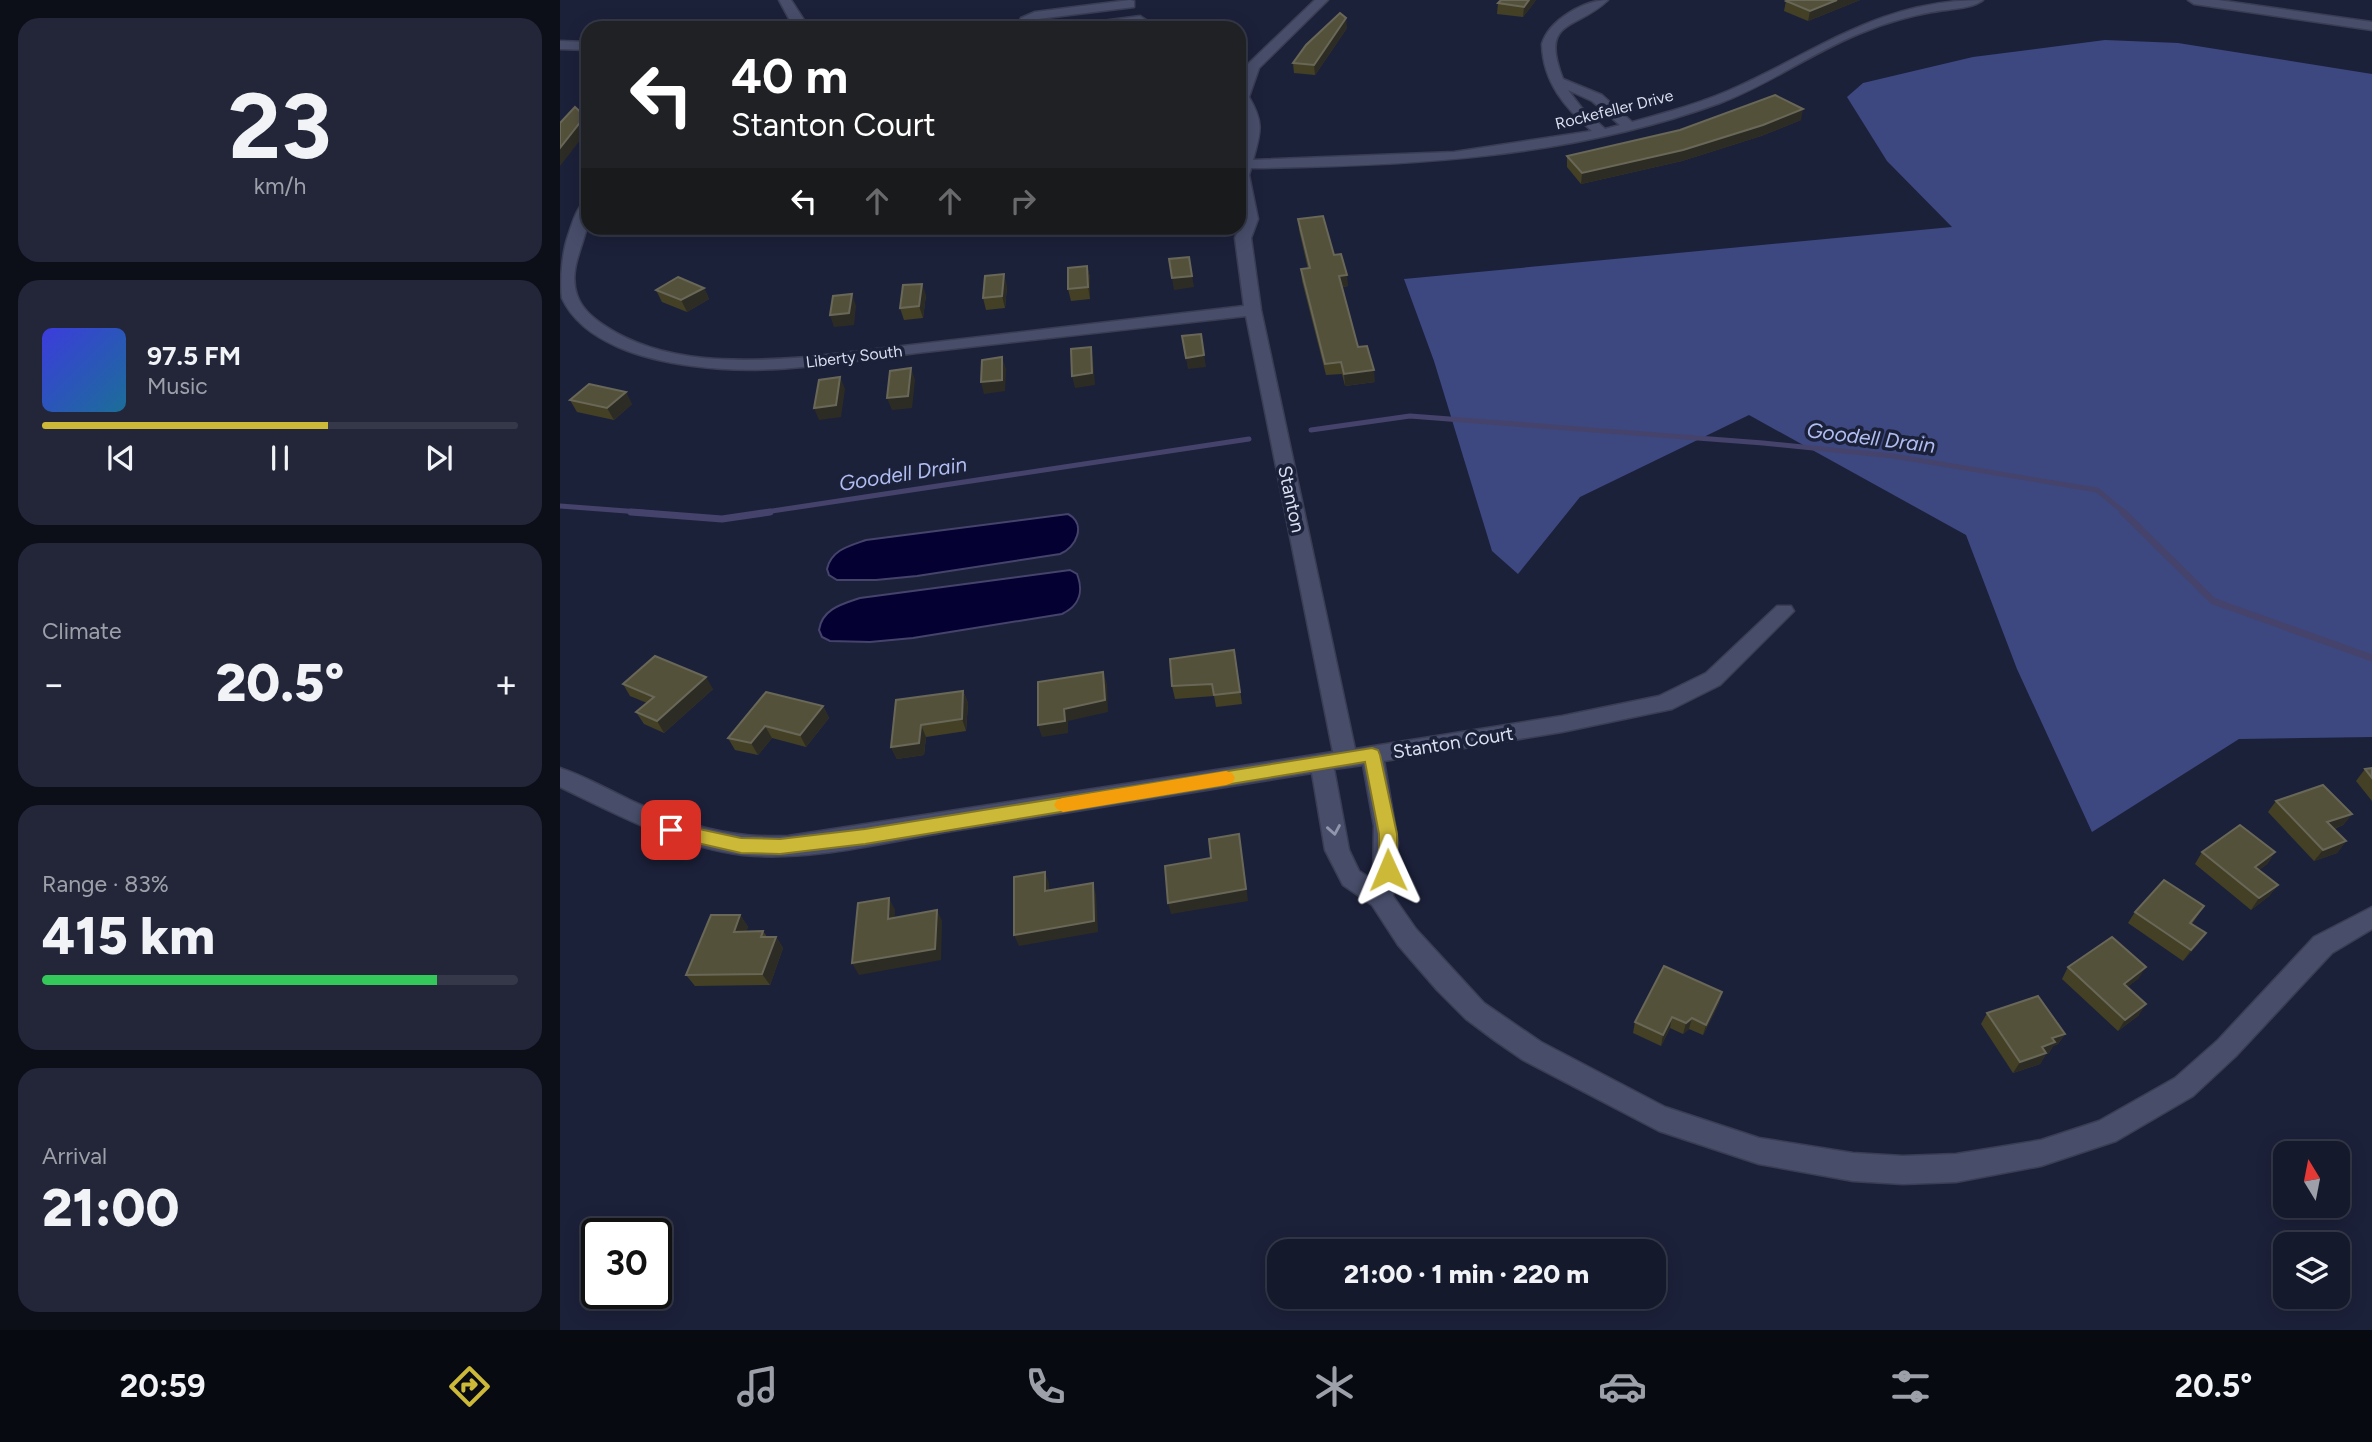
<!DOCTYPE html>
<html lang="en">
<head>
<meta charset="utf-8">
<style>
	body { margin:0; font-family:Figtree,sans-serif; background:#222638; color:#f1f3f6; height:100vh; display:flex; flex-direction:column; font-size:26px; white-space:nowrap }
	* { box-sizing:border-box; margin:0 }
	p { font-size:23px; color:#9da0a9 }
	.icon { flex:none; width:38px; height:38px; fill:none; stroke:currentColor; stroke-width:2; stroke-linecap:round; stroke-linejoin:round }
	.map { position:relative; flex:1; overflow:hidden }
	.details { display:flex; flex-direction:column; gap:18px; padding:18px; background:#0c0e18; width:560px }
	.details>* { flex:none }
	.top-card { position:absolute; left:21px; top:21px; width:665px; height:214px; border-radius:21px; box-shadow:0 4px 18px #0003,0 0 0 2px #343848; background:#202124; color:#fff; overflow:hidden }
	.needle { width:46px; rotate:350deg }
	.buttons { position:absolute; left:1713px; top:1141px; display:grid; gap:14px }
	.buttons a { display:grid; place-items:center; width:77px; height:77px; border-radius:14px; background:#15192c; box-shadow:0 4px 18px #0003,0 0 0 2px #343848; font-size:35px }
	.speed { position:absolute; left:21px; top:1218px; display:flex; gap:14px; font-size:35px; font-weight:700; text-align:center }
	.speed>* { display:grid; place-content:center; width:91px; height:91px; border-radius:50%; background:#15192c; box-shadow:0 4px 18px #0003,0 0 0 2px #343848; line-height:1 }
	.speed .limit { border:4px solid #111; border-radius:10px; background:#fff; color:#111 }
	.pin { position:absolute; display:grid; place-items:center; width:60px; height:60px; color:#fff; margin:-30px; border-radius:14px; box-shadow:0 4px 10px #0006 }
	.me { position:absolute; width:77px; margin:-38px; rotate:359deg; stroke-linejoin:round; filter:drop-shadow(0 0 5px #0008) }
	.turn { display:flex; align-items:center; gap:24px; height:147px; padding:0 35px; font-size:32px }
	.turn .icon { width:91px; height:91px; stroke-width:2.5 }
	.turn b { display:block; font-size:49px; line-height:60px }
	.lanes { display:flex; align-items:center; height:66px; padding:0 35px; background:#0003; justify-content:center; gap:35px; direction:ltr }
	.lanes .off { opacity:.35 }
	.big { font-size:52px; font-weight:800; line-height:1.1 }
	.details .tile { flex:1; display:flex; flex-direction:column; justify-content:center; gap:10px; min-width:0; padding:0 24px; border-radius:21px; background:#222638 }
	.details .dial { align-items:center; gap:0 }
	.dial b { font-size:91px; line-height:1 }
	.song { display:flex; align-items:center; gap:21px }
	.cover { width:84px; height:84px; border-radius:10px; background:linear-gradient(135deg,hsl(240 70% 55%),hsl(200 70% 35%)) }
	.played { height:7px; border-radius:4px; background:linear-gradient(90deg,#ccb938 60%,#343848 60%) }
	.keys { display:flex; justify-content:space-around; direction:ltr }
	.heat { display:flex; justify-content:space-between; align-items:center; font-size:38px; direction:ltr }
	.charge { height:10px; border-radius:5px; background:linear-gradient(90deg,#34c759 83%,#343848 0) }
	.trip { position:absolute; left:707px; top:1239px; width:399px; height:70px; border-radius:21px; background:#15192c; box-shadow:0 4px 18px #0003,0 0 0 2px #343848; font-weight:800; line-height:70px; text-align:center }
	.tab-bar { display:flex; height:112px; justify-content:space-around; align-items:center; background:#080a12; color:#9da0a9 }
	.tab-bar .icon { width:49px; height:49px }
	.tab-bar .current { color:#ccb938 }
	.tab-bar b { font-size:32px; color:#f1f3f6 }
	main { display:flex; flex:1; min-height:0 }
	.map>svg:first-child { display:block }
	.forest { fill:#3d4881 }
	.water { fill:#050032; stroke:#45436b; stroke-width:2 }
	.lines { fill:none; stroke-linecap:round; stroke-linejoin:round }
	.stream-far1 { stroke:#45436b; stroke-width:5 }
	.stream { stroke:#45436b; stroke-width:7 }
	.minor-casing { stroke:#3a3d53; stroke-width:3 }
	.minor { fill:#484e6a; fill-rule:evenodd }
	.wall { fill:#444025 }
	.shaded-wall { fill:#2d2c24 }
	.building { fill:#54513b; stroke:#696757; stroke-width:2 }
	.oneway { stroke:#9196ad }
	.route { fill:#ccb938; stroke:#857824; stroke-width:2 }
	.slow { fill:#f59e0b }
	.labels { text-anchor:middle; stroke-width:7; stroke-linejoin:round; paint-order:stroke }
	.far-street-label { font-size:16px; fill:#dadff0; stroke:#1c213a }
	.street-label { font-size:19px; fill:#dadff0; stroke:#1c213a }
	.water-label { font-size:21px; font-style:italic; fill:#b0bdf1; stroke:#1c213a }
</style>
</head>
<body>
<main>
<section class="details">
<div class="tile dial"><b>23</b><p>km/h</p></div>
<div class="tile">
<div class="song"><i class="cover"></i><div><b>97.5 FM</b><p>Music</p></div></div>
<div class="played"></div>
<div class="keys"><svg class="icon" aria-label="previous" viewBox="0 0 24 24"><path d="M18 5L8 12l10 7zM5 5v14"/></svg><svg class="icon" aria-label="pause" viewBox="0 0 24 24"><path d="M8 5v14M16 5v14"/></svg><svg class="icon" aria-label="next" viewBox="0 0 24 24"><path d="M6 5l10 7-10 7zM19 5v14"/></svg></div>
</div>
<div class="tile"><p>Climate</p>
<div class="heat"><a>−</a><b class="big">20.5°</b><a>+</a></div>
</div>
<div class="tile"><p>Range · 83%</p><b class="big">415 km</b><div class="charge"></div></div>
<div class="tile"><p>Arrival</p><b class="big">21:00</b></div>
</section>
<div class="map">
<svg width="1812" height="1330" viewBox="0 0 1812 1330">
	<rect width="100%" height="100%" fill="#1c213a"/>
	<!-- forest -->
	<path class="forest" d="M1545,40L1618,43L1812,74V737L1679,739L1532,832L1457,669L1406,535L1189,415L1020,497L958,574L932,551L874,361L844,279L1392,227L1327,161L1287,97L1303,83L1413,57Z"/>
	<!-- water -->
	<g class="water">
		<path d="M508,514C527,524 516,548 500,554L357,576L316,580H277L269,575L267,569C271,550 289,546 306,540Z"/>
		<path d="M510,570L517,574C524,592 519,606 502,614L353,638L310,642L270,641L262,637L259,630C262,609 282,604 300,598Z"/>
	</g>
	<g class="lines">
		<!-- stream-far1 -->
		<g class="stream-far1">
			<path d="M751,430L850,416L1203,443L1333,456L1537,490L1565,513"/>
			<path d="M0,506L93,513"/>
			<path d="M199,513L689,439"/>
		</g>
		<!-- stream -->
		<g class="stream">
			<path d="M71,512L162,519L210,512"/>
			<path d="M1563,512L1653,601L1812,658"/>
		</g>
		<!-- minor casing -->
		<g class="minor-casing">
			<g id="minor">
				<path d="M219,0H231L246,23V28H234Z"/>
				<path d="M570,0L574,1V7L478,19L470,23L468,28H456L461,18L475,12Z"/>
				<path d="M755,0H768L699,68L689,97C704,123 701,131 693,160L894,152L1032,131C1005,108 983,82 982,44C989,20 1024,0 1048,0C1016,31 979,18 1003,79L1042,95L1072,122C1108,112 1145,102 1179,86C1264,47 1323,0 1423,0C1412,9 1387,9 1372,12C1350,16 1328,22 1306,31C1255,50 1211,84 1160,103C1009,158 850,166 691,168L689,175L698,219L691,238L701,310L795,749L1002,716L1099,696L1146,673L1217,606H1231L1234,611L1160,685L1112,709L1002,732L824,761L838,843L833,896L856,929L924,1003L981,1042L1105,1107L1199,1138L1293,1153L1343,1156L1396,1154L1481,1140L1539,1121L1615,1078L1658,1040L1754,937L1812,907V929L1772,953L1676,1056L1633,1096L1556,1141L1481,1166L1396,1182L1343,1184L1293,1181L1199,1164L1099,1131L963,1060L934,1040L906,1019L877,990L838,945L812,905L783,885L765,850L752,773C632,792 512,812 392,831C325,842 251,862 183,855C117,847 58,815 0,787V768C24,776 47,789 70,800C121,824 171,839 228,836L773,752L686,316C579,328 472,340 365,352C288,361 210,377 133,366C87,360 23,344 2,298C0,281 2,253 8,236C12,225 17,203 28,201C28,207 29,215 28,222C24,246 8,269 17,295C21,308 34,319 45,326C104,365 182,362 249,357L684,306L675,238L684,219L679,196V160L688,130L682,108L679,109V87L688,64ZM1008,90L1032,101L1060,125L1045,129L1021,107ZM803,765L814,826L813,880L799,871L789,850L774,769Z"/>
				<path d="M1628,0H1658L1812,22V30L1634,4Z"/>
				<path d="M580,16L586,20L584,23L547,28H514L520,24Z"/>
				<path d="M0,41L28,42V50L0,49Z"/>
			</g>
		</g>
		<!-- minor -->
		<use href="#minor" class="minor"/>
	</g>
	<!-- wall -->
	<g class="wall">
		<path d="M976,0L963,17L937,14L938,3Z"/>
		<path d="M1228,0H1300L1248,21L1224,11L1226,1Z"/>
		<path d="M787,28L755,75L734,73L733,63Z"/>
		<path d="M1241,120L1201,136L1122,161L1021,184L1007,167V156Z"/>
		<path d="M738,219L774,255L788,286L782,287L798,347L815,382L785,386L782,374L766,375L742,281L741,269H748L739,230Z"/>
		<path d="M527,266L530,277V299L511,301L508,289Z"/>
		<path d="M447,286L445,308L426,310L423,298Z"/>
		<path d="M144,288L149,299L127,312L102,302L96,290Z"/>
		<path d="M366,295L363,318L344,320L340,308Z"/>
		<path d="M10,400L72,404L54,420L17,412Z"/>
		<path d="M676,662L682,704L656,707L654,696L615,699L612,686Z"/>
		<path d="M63,684L153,689L104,733L84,724L76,712L87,703L70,696Z"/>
		<path d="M403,691L408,703L406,731L366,737L364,755L337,759L331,747Z"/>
		<path d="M263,706L269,718L246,747L212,738L198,755L175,750L168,738Z"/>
		<path d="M1812,768V801L1796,781L1805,769Z"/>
		<path d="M1716,801L1792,814L1783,825L1774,829L1786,841L1777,853L1754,861L1708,812Z"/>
		<path d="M1642,852H1715L1707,864L1699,870L1718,885L1709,896L1691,910L1635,864Z"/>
		<path d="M1644,906L1632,924L1638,944L1623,961L1568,923L1575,912Z"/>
		<path d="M180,915L188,927L186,931H203L207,937H216L223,948L210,985L135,986L126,975Z"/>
		<path d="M1508,967L1579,978L1567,987L1579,1015L1558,1031L1502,979Z"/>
		<path d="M1162,992L1159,1003L1143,1035L1129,1029L1123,1034L1110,1028L1101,1046L1073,1033L1075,1022Z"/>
		<path d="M1427,1013L1505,1034L1498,1044L1493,1046L1489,1053L1486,1054L1480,1064L1453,1073L1421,1024Z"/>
	</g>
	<!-- shaded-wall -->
	<g class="shaded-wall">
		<path d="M969,0H976L963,17L964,7Z"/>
		<path d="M1277,0H1300L1248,21L1250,11Z"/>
		<path d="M786,18L787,28L755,75L754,65Z"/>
		<path d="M1243,109L1241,120L1201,136L1122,161L1021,184L1022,173Z"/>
		<path d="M25,116L28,122V130L0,166V148Z"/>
		<path d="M342,228H363L364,233L345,237Z"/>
		<path d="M527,266L530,277V299L528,287Z"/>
		<path d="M444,274L447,286L445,308L442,296Z"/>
		<path d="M787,275L788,286L780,287L779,276Z"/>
		<path d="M632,276L634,287L614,290L612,278Z"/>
		<path d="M362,284L366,295L363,318L359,306Z"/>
		<path d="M144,288L149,299L127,312L121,300Z"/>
		<path d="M292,294L296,306L294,325L274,327L270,315Z"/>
		<path d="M531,347L533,359L535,385L515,388L512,376Z"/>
		<path d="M644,355L646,367L628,369L626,358Z"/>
		<path d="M442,357L446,369L445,391L424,394L421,382Z"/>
		<path d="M351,368L355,380L352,408L332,410L327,398Z"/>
		<path d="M814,370L815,382L785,386L784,374Z"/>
		<path d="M280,377L285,389L281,417L259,420L254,408Z"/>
		<path d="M66,392L72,404L54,420L47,408Z"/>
		<path d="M543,672L547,684L548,712L508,721V733L482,737L478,725L504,709Z"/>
		<path d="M146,677L153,689L104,733L97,721Z"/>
		<path d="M403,691L408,703L406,731L402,719Z"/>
		<path d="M263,706L269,718L246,747L240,735Z"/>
		<path d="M361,725L366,737L364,755L337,759L331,747Z"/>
		<path d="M205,726L212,738L198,755L191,743Z"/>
		<path d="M1792,814L1783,825L1759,834L1767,822Z"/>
		<path d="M679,834L688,901L611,914L608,903Z"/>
		<path d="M1786,841L1777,853L1754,861L1763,850Z"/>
		<path d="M1715,852L1707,864L1687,879L1695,867Z"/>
		<path d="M485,872L489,883L490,903L485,891Z"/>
		<path d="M533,883L536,895L538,932L459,946L454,935Z"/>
		<path d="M1718,885L1709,896L1691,910L1699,898Z"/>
		<path d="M329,898L335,910L334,930L328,919Z"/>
		<path d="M377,910L382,921L381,960L299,975L292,963Z"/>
		<path d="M180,915L188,927L182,943L174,932Z"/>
		<path d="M1646,933L1638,944L1623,961L1631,950Z"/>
		<path d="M216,937L223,948L210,985L202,974Z"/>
		<path d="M1586,967L1579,978L1557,995L1564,984Z"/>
		<path d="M1162,992L1159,1003L1143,1035L1146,1025Z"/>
		<path d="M1586,1004L1579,1015L1558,1031L1565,1020Z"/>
		<path d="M1112,1017L1110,1028L1101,1046L1103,1035Z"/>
		<path d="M1132,1018L1129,1029L1123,1034L1126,1023Z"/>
		<path d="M1505,1034L1498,1044L1493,1046L1489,1053L1486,1054L1480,1064L1453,1073L1460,1062L1482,1047L1492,1038Z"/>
	</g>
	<!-- building -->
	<g class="building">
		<path d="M941,0H969L964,7L938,3Z"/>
		<path d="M1228,0H1277L1250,11L1226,1Z"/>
		<path d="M780,13L786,18L754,65L733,63L746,45Z"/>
		<path d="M1215,95L1243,109L1203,125L1123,150L1022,173L1007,156L1120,130Z"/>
		<path d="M15,107L25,116L0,148V123Z"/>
		<path d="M763,216L774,255L781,254L787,275L779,276L798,347L807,346L814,370L784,374L781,362L765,364L741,269L750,268L738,219Z"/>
		<path d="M629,257L632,276L612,278L609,259Z"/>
		<path d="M527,266L528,287L508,289V268Z"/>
		<path d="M444,274L442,296L423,298L425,276Z"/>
		<path d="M118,277L144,288L121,300L96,290Z"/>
		<path d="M362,284L359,306L340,308L343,285Z"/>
		<path d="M292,294L289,313L270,315L273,296Z"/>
		<path d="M641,334L644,355L626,358L622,336Z"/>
		<path d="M531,347L532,373L512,376L511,349Z"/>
		<path d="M442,357V380L421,382L422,360Z"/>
		<path d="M351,368L348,396L327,398L330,371Z"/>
		<path d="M280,377L276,405L254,408L259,380Z"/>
		<path d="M29,384L66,392L47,408L10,400Z"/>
		<path d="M674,650L680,692L654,695L652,684L612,686L610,659Z"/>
		<path d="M95,656L146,677L97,721L76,712L94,697L63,684Z"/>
		<path d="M543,672L545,700L504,709L505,721L478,725V682Z"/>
		<path d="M403,691L402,719L361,725L359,743L331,747L336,700Z"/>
		<path d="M206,692L263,706L240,735L205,726L191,743L168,738Z"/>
		<path d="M1812,768V778L1805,769Z"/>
		<path d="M1763,785L1792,814L1767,822L1786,841L1763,850L1716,801Z"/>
		<path d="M1680,825L1715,852L1695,867L1718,885L1699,898L1642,852Z"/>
		<path d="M679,834L686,889L608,903L605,866L651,858L649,839Z"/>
		<path d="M485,872V891L533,883L534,921L454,935V877Z"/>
		<path d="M1604,880L1644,906L1630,923L1646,933L1631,950L1575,912Z"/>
		<path d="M329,898L328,919L377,910L375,949L292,963L298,903Z"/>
		<path d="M151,915H180L174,932L203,931L201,937H216L202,974L126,975Z"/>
		<path d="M1552,937L1586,967L1564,984L1586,1004L1565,1020L1508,967Z"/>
		<path d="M1104,966L1162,992L1146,1025L1132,1018L1126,1023L1112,1017L1103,1035L1075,1022Z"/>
		<path d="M1478,996L1505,1034L1492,1038L1495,1042L1482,1047L1486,1053L1460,1062L1427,1013Z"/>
	</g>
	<!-- one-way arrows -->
	<defs><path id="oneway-chevron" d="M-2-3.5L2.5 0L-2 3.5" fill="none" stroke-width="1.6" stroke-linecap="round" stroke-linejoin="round" transform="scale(1.75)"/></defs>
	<use class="oneway" href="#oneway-chevron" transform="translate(774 830) rotate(80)"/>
	<!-- route -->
	<path class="route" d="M812,748L818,750L820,755L837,834V870L835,875L828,877L822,875L819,870V834L805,762L305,844L220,854L181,853L111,837L105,835L102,830L105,825L111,823L181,838L220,839L305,829Z"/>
	<!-- slow -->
	<path class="slow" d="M666,771L672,773L675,778L672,783L666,785L503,812L497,809L494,805L497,800L503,798Z"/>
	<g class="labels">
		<!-- far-street labels -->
		<g class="far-street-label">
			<text transform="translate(1054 109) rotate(-14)" y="6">Rockefeller Drive</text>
			<text transform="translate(294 356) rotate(-7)" y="6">Liberty South</text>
		</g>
		<!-- street labels -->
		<g class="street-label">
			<text transform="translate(732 499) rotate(78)" y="7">Stanton</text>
			<text transform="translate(893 742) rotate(-9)" y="7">Stanton Court</text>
		</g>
		<!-- water labels -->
		<g class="water-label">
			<text transform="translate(1311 438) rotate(7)" y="7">Goodell Drain</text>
			<text transform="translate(343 474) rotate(-9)" y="7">Goodell Drain</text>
		</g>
	</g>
</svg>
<div class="buttons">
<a><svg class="needle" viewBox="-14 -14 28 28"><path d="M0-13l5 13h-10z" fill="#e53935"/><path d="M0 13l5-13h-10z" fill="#9da0a9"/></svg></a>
<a><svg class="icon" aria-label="layers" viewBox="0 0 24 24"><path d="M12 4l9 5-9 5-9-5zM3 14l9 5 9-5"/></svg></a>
</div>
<div class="speed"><div class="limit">30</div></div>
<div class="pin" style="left:111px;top:830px;background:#d93025"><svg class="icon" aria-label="arrive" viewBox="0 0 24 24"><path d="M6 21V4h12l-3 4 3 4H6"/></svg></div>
<svg class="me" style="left:828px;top:870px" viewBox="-20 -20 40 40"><path d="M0-17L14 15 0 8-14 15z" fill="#ccb938" stroke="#fff" stroke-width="4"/></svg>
<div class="trip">21:00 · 1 min · 220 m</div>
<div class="top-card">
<div class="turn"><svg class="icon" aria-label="left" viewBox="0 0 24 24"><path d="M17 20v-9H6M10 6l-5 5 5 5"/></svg><div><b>40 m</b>Stanton Court</div></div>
<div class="lanes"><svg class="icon" aria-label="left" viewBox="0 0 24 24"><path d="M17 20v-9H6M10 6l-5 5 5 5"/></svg><svg class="icon off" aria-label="ahead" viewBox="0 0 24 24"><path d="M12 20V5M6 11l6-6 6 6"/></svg><svg class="icon off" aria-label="ahead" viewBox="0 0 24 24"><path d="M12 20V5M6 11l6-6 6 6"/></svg><svg class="icon off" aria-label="right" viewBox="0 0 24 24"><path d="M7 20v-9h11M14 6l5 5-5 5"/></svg></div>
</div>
</div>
</main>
<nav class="tab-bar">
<b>20:59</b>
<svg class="icon current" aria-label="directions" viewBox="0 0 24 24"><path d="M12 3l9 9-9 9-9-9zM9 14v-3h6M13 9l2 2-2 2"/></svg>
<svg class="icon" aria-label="music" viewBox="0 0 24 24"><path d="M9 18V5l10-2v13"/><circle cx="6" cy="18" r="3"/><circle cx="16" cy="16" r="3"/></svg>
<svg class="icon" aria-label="phone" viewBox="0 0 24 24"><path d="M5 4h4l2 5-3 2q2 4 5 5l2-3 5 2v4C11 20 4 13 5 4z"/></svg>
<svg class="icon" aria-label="climate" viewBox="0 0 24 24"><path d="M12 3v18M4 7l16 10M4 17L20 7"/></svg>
<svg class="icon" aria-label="car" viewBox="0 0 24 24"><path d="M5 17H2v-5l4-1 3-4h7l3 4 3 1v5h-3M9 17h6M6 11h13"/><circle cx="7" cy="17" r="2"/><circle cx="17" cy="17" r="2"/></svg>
<svg class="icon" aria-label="filters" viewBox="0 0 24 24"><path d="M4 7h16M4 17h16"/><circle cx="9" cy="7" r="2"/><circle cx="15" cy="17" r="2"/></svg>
<b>20.5°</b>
</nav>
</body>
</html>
